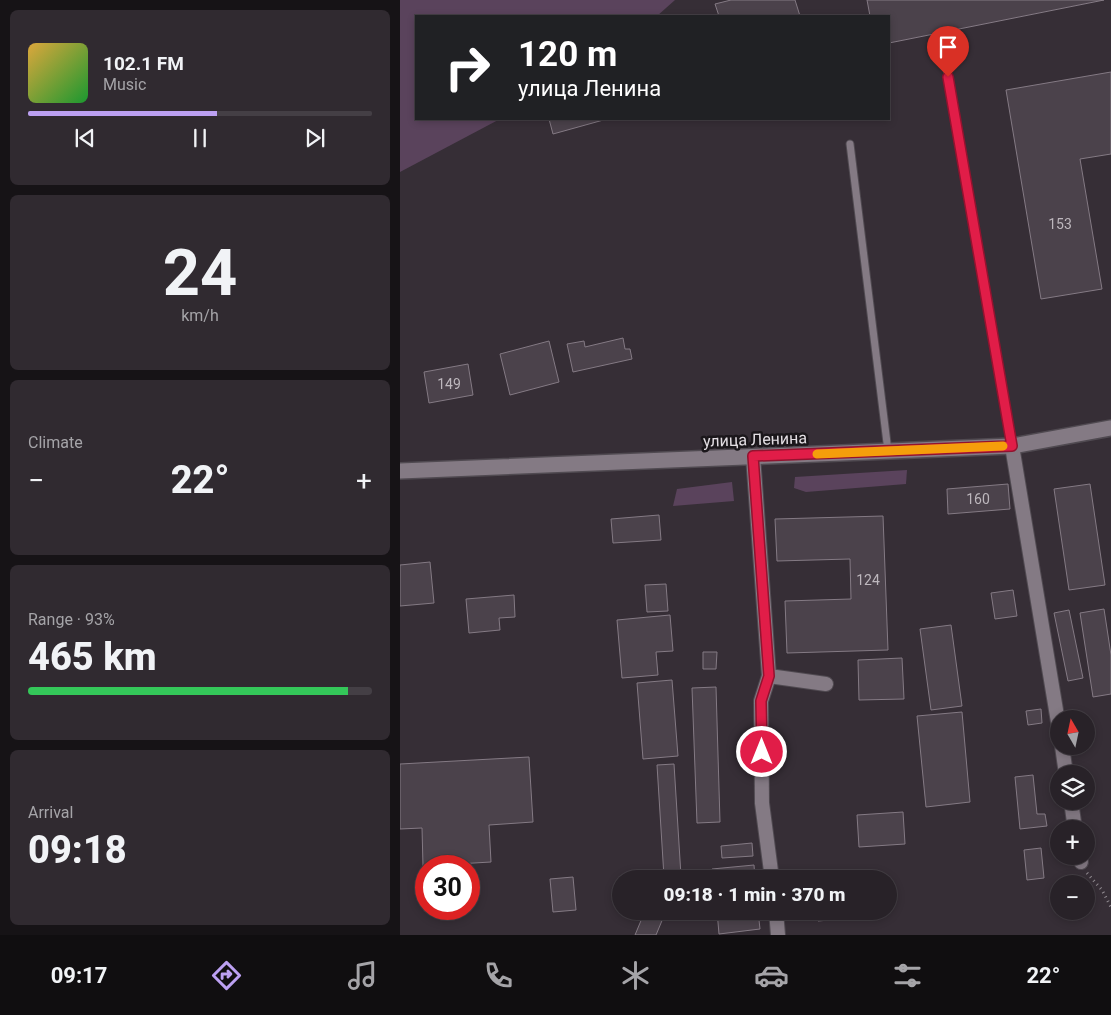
<!DOCTYPE html>
<html lang="en">
<head>
<meta charset="utf-8">
<style>
	body { margin:0; font-family:Roboto,sans-serif; background:#302a30; color:#f1f3f6; height:100vh; display:flex; flex-direction:column; font-size:19px; white-space:nowrap }
	* { box-sizing:border-box; margin:0 }
	p { font-size:16px; color:#a5a4a8 }
	.icon { flex:none; width:28px; height:28px; fill:none; stroke:currentColor; stroke-width:2; stroke-linecap:round; stroke-linejoin:round }
	.map { position:relative; flex:1; overflow:hidden }
	.side { display:flex; flex-direction:column; gap:10px; padding:10px; background:#161316; width:400px }
	.side>* { flex:none }
	.banner { position:absolute; left:15px; top:15px; width:475px; height:105px; border-radius:0px; box-shadow:0 2px 8px #0003,0 0 0 1px #443f45; background:#202124; color:#fff; overflow:hidden }
	.needle { width:32px; rotate:351deg }
	.controls { position:absolute; left:650px; top:710px; display:grid; gap:10px }
	.controls a { display:grid; place-items:center; width:45px; height:45px; border-radius:50%; background:#282228; box-shadow:0 2px 8px #0003,0 0 0 1px #443f45; font-size:25px }
	.speed { position:absolute; left:15px; top:855px; display:flex; gap:10px; font-size:25px; font-weight:700; text-align:center }
	.speed>* { display:grid; place-content:center; width:65px; height:65px; border-radius:50%; background:#282228; box-shadow:0 2px 8px #0003,0 0 0 1px #443f45; line-height:1 }
	.speed .limit { border:8px solid #d22; background:#fff; color:#111 }
	.pin { position:absolute; display:grid; place-items:center; width:42px; height:42px; color:#fff; margin:-51px -21px; border-radius:50% 50% 50% 0; rotate:-45deg; box-shadow:0 0 5px #0007 }
	.pin .icon { rotate:45deg }
	.me { position:absolute; width:55px; margin:-28px; rotate:0deg; stroke-linejoin:round; filter:drop-shadow(0 0 4px #0008) }
	.turn { display:flex; align-items:center; gap:18px; height:105px; padding:0 20px; font-size:22px }
	.turn .icon { width:65px; height:65px; stroke-width:2.5 }
	.turn b { display:block; font-size:35px; line-height:42px }
	.big { font-size:38px; font-weight:800; line-height:1.1 }
	.side .card { flex:1; display:flex; flex-direction:column; justify-content:center; gap:8px; min-width:0; padding:0 18px; border-radius:8px; background:#302a30 }
	.side .dial { align-items:center; gap:0 }
	.dial b { font-size:65px; line-height:1 }
	.song { display:flex; align-items:center; gap:15px }
	.cover { width:60px; height:60px; border-radius:8px; background:linear-gradient(135deg,hsl(40 70% 55%),hsl(130 70% 35%)) }
	.played { height:5px; border-radius:2px; background:linear-gradient(90deg,#bca0f2 55%,#443f45 55%) }
	.keys { display:flex; justify-content:space-around; direction:ltr }
	.heat { display:flex; justify-content:space-between; align-items:center; font-size:28px; direction:ltr }
	.charge { height:8px; border-radius:4px; background:linear-gradient(90deg,#34c759 93%,#443f45 0) }
	.trip { position:absolute; left:212px; top:870px; width:285px; height:50px; border-radius:25px; background:#282228; box-shadow:0 2px 8px #0003,0 0 0 1px #443f45; font-weight:800; line-height:50px; text-align:center }
	.tab-bar { display:flex; height:80px; justify-content:space-around; align-items:center; background:#100e10; color:#a5a4a8 }
	.tab-bar .icon { width:35px; height:35px }
	.tab-bar .active { color:#bca0f2 }
	.tab-bar b { font-size:22px; color:#f1f3f6 }
	main { display:flex; flex:1; min-height:0 }
	.map>svg:first-child { display:block }
	.green { fill:#5a435c }
	.building { fill:#4b424b; stroke:#847a84 }
	.lines { fill:none; stroke-linecap:round; stroke-linejoin:round }
	.lane-casing { stroke:#504a51; stroke-width:9 }
	.street-casing { stroke:#504a51; stroke-width:16 }
	.secondary-casing { stroke:#504a51; stroke-width:18 }
	.path { stroke:#908a90; stroke-width:3; stroke-dasharray:1 4; stroke-linecap:butt }
	.lane { stroke:#847a84; stroke-width:7 }
	.street { stroke:#847a84; stroke-width:14 }
	.secondary { stroke:#847a84; stroke-width:15 }
	.route-casing { stroke:#92132f; stroke-width:12 }
	.route { stroke:#e11d48; stroke-width:9 }
	.slow { stroke:#f59e0b; stroke-width:9 }
	.labels { text-anchor:middle; stroke-width:5; stroke-linejoin:round; paint-order:stroke }
	.number-label { font-size:14px; fill:#bdb7bd }
	.street-label { font-size:16px; fill:#e3dee3; stroke:#1b171b }
</style>
</head>
<body>
<main>
<section class="side">
<div class="card">
<div class="song"><i class="cover"></i><div><b>102.1 FM</b><p>Music</p></div></div>
<div class="played"></div>
<div class="keys"><svg class="icon" aria-label="previous" viewBox="0 0 24 24"><path d="M18 5L8 12l10 7zM5 5v14"/></svg><svg class="icon" aria-label="pause" viewBox="0 0 24 24"><path d="M8 5v14M16 5v14"/></svg><svg class="icon" aria-label="next" viewBox="0 0 24 24"><path d="M6 5l10 7-10 7zM19 5v14"/></svg></div>
</div>
<div class="card dial"><b>24</b><p>km/h</p></div>
<div class="card"><p>Climate</p>
<div class="heat"><a>−</a><b class="big">22°</b><a>+</a></div>
</div>
<div class="card"><p>Range · 93%</p><b class="big">465 km</b><div class="charge"></div></div>
<div class="card"><p>Arrival</p><b class="big">09:18</b></div>
</section>
<div class="map">
<svg width="711" height="935" viewBox="0 0 711 935">
	<rect width="100%" height="100%" fill="#362e36"/>
	<!-- green -->
	<g class="green">
		<path d="M0,0H275L257,16H16V119H100L0,172Z"/>
		<path d="M507,470L506,484L406,492L394,488L395,477Z"/>
		<path d="M332,482L334,501L273,506L277,489Z"/>
	</g>
	<!-- building -->
	<g class="building">
		<path d="M331,0H395L400,16H319L315,4Z"/>
		<path d="M467,0H704L489,43V16H470Z"/>
		<path d="M711,72V154L680,159L702,289L641,299L606,90Z"/>
		<path d="M149,119H207L153,134Z"/>
		<path d="M223,338L225,349H230L232,359L173,372L167,344L184,341L185,347Z"/>
		<path d="M149,341L159,382L110,395L100,354Z"/>
		<path d="M68,364L73,395L29,403L24,372Z"/>
		<path d="M608,484L610,509L548,514L547,489Z"/>
		<path d="M690,484L705,585L669,590L654,489Z"/>
		<path d="M259,515L261,540L213,543L211,519Z"/>
		<path d="M483,516L488,650L387,653L385,601L451,599L450,559L377,561L375,519Z"/>
		<path d="M30,562L34,603L0,606V565Z"/>
		<path d="M266,584L268,611L247,612L245,585Z"/>
		<path d="M613,590L617,616L595,619L591,593Z"/>
		<path d="M114,595L115,617L99,618L100,630L69,633L66,599Z"/>
		<path d="M704,609L711,655V694L693,697L680,613Z"/>
		<path d="M669,610L683,678L668,681L654,613Z"/>
		<path d="M270,615L273,651L256,652L258,675L222,678L217,620Z"/>
		<path d="M551,625L562,706L531,710L520,629Z"/>
		<path d="M303,652H317L316,669H303Z"/>
		<path d="M502,658L504,699L459,700L458,660Z"/>
		<path d="M272,680L278,756L243,759L237,683Z"/>
		<path d="M316,687L320,822L297,823L292,688Z"/>
		<path d="M641,709L642,723L628,725L626,711Z"/>
		<path d="M562,712L570,802L526,807L517,716Z"/>
		<path d="M129,757L133,822L89,825L91,862L23,866L22,828L0,829V764Z"/>
		<path d="M274,764L281,876L264,877L257,765Z"/>
		<path d="M633,775L637,814H645L647,826L620,829L615,777Z"/>
		<path d="M503,812L505,844L459,847L457,815Z"/>
		<path d="M352,843L353,856L322,858L321,846Z"/>
		<path d="M641,848L644,878L627,880L624,850Z"/>
		<path d="M354,865L355,879H313L312,869Z"/>
		<path d="M173,877L176,910L153,912L150,879Z"/>
		<path d="M245,911H266L256,935H235Z"/>
		<path d="M317,911H358L360,929L319,934Z"/>
		<path d="M417,911H450L451,918L418,921Z"/>
	</g>
	<g class="lines">
		<!-- lane casing -->
		<g class="lane-casing">
			<g id="lane">
				<path d="M545,58L612,446"/>
				<path d="M450,144L488,451"/>
			</g>
		</g>
		<!-- street casing -->
		<g class="street-casing">
			<g id="street">
				<path d="M612,446L659,728"/>
				<path d="M353,456L369,676L426,684"/>
				<path d="M369,676L361,701L362,803L372,879"/>
				<path d="M662,746L666,774"/>
				<path d="M671,801L675,829"/>
				<path d="M680,856L681,862"/>
				<path d="M376,911L378,935"/>
			</g>
		</g>
		<!-- secondary casing -->
		<g class="secondary-casing">
			<path id="secondary" d="M0,471L612,446L711,428"/>
		</g>
		<!-- path -->
		<path class="path" d="M687,873L702,890L711,907"/>
		<!-- lane -->
		<use href="#lane" class="lane"/>
		<!-- street -->
		<use href="#street" class="street"/>
		<!-- secondary -->
		<use href="#secondary" class="secondary"/>
	</g>
	<g class="lines">
		<!-- route casing -->
		<g class="route-casing">
			<path id="route" d="M362,752L361,701L369,676L353,456L612,446L548,77"/>
		</g>
		<!-- route -->
		<use href="#route" class="route"/>
		<!-- slow -->
		<path class="slow" d="M417,454L603,446"/>
	</g>
	<g class="labels">
		<!-- number labels -->
		<g class="number-label">
			<text x="660" y="229">153</text>
			<text x="49" y="389">149</text>
			<text x="578" y="504">160</text>
			<text x="468" y="585">124</text>
		</g>
		<!-- street labels -->
		<g class="street-label">
			<text transform="translate(355 439) rotate(-2)" y="6">улица Ленина</text>
		</g>
	</g>
</svg>
<div class="controls">
<a><svg class="needle" viewBox="-14 -14 28 28"><path d="M0-13l5 13h-10z" fill="#e53935"/><path d="M0 13l5-13h-10z" fill="#a5a4a8"/></svg></a>
<a><svg class="icon" aria-label="layers" viewBox="0 0 24 24"><path d="M12 4l9 5-9 5-9-5zM3 14l9 5 9-5"/></svg></a>
<a>+</a>
<a>−</a>
</div>
<div class="speed"><div class="limit">30</div></div>
<div class="pin" style="left:548px;top:77px;background:#d93025"><svg class="icon" aria-label="arrive" viewBox="0 0 24 24"><path d="M6 21V4h12l-3 4 3 4H6"/></svg></div>
<svg class="me" style="left:362px;top:752px" viewBox="-20 -20 40 40"><circle r="17" fill="#e11d48" stroke="#fff" stroke-width="3"/><path d="M0-11L8 9 0 5-8 9z" fill="#fff"/></svg>
<div class="trip">09:18 · 1 min · 370 m</div>
<div class="banner">
<div class="turn"><svg class="icon" aria-label="right" viewBox="0 0 24 24"><path d="M7 20v-9h11M14 6l5 5-5 5"/></svg><div><b>120 m</b>улица Ленина</div></div>
</div>
</div>
</main>
<nav class="tab-bar">
<b>09:17</b>
<svg class="icon active" aria-label="directions" viewBox="0 0 24 24"><path d="M12 3l9 9-9 9-9-9zM9 14v-3h6M13 9l2 2-2 2"/></svg>
<svg class="icon" aria-label="music" viewBox="0 0 24 24"><path d="M9 18V5l10-2v13"/><circle cx="6" cy="18" r="3"/><circle cx="16" cy="16" r="3"/></svg>
<svg class="icon" aria-label="phone" viewBox="0 0 24 24"><path d="M5 4h4l2 5-3 2q2 4 5 5l2-3 5 2v4C11 20 4 13 5 4z"/></svg>
<svg class="icon" aria-label="climate" viewBox="0 0 24 24"><path d="M12 3v18M4 7l16 10M4 17L20 7"/></svg>
<svg class="icon" aria-label="car" viewBox="0 0 24 24"><path d="M5 17H2v-5l4-1 3-4h7l3 4 3 1v5h-3M9 17h6M6 11h13"/><circle cx="7" cy="17" r="2"/><circle cx="17" cy="17" r="2"/></svg>
<svg class="icon" aria-label="filters" viewBox="0 0 24 24"><path d="M4 7h16M4 17h16"/><circle cx="9" cy="7" r="2"/><circle cx="15" cy="17" r="2"/></svg>
<b>22°</b>
</nav>
</body>
</html>
